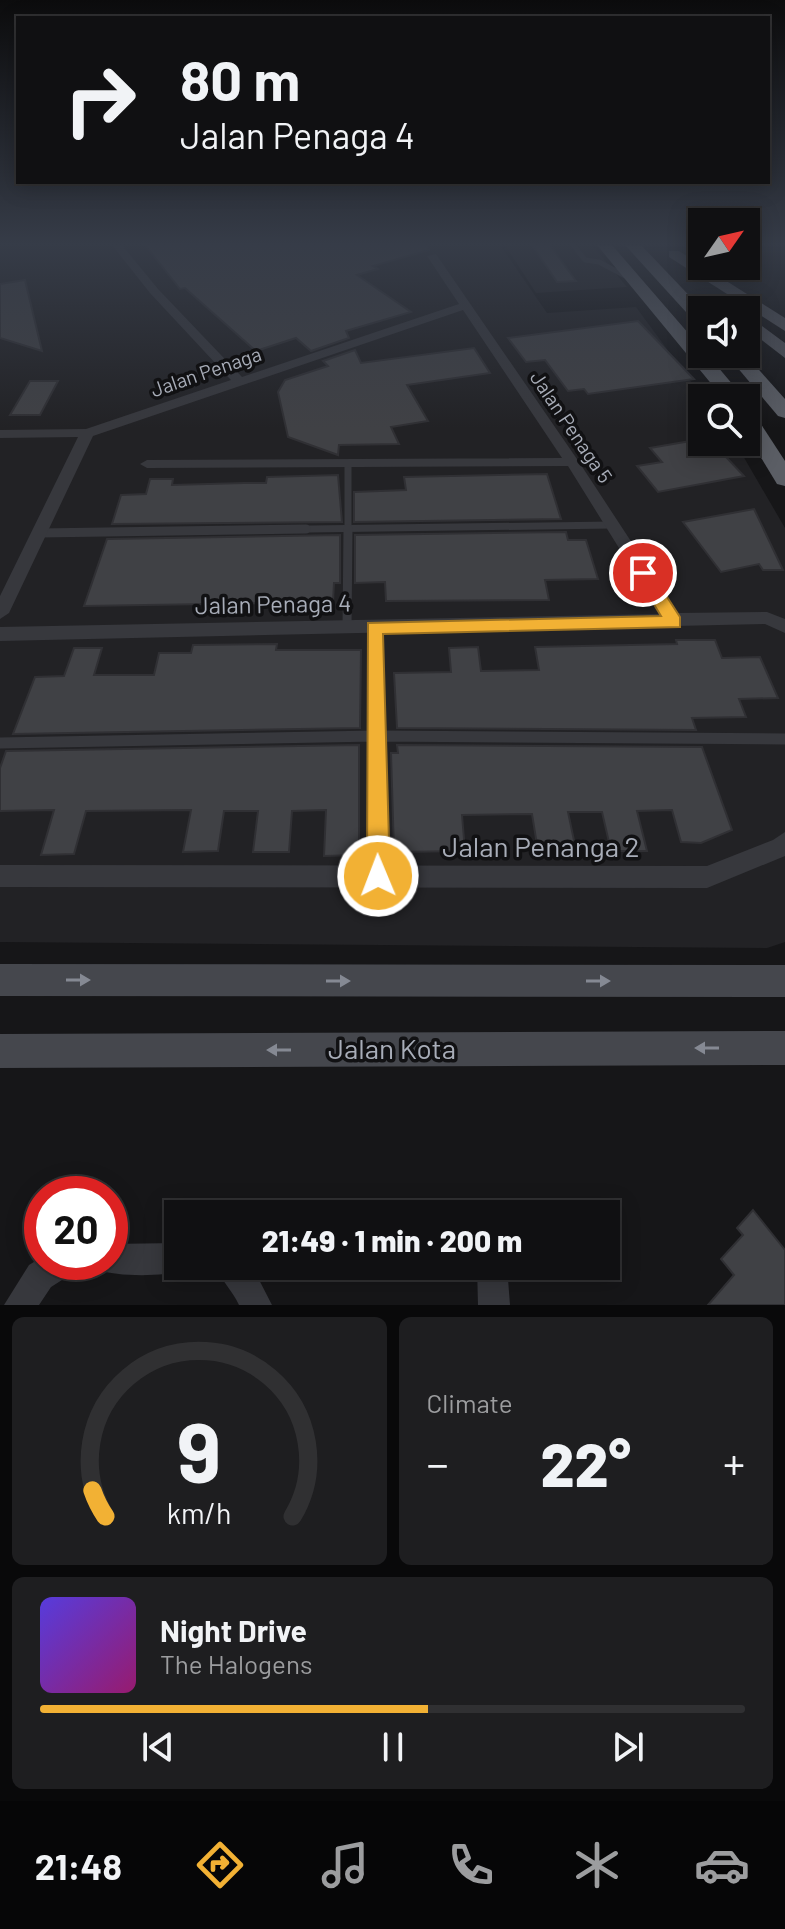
<!DOCTYPE html>
<html lang="en">
<head>
<meta charset="utf-8">
<style>
	body { margin:0; font-family:Barlow,sans-serif; background:#1e1e20; color:#f1f3f6; height:100vh; display:flex; flex-direction:column; font-size:30px; white-space:nowrap }
	* { box-sizing:border-box; margin:0 }
	p { font-size:26px; color:#9c9d9f }
	.icon { flex:none; width:44px; height:44px; fill:none; stroke:currentColor; stroke-width:2; stroke-linecap:round; stroke-linejoin:round }
	.map { position:relative; height:1305px; overflow:hidden }
	.details { display:flex; flex-direction:column; gap:12px; padding:12px; background:#09090a; flex:1 }
	.details>* { flex:none }
	.guide { position:absolute; left:16px; top:16px; width:754px; height:168px; border-radius:0px; box-shadow:0 4px 20px #0003,0 0 0 2px #303032; background:#101012; color:#f1f3f6; overflow:hidden }
	.needle { width:52px; rotate:56deg }
	.fabs { position:absolute; left:688px; top:208px; display:grid; gap:16px }
	.fabs a { display:grid; place-items:center; width:72px; height:72px; border-radius:0px; background:#101012; box-shadow:0 4px 20px #0003,0 0 0 2px #303032; font-size:40px }
	.speed { position:absolute; left:24px; top:1176px; display:flex; gap:16px; font-size:40px; font-weight:700; text-align:center }
	.speed>* { display:grid; place-content:center; width:104px; height:104px; border-radius:50%; background:#101012; box-shadow:0 4px 20px #0003,0 0 0 2px #303032; line-height:1 }
	.speed .limit { border:12px solid #d22; background:#fff; color:#111 }
	.pin { position:absolute; display:grid; place-items:center; width:68px; height:68px; color:#fff; margin:-34px; border:4px solid #fff; border-radius:50%; box-shadow:0 2px 8px #0007 }
	.me { position:absolute; width:88px; margin:-44px; rotate:359deg; stroke-linejoin:round; filter:drop-shadow(0 0 6px #0008) }
	.turn { display:flex; align-items:center; gap:28px; height:168px; padding:0 32px; font-size:36px }
	.turn .icon { width:104px; height:104px; stroke-width:2.5 }
	.turn b { display:block; font-size:56px; line-height:68px }
	.big { font-size:60px; font-weight:800; line-height:1.1 }
	.details .tile { flex:1; display:flex; flex-direction:column; justify-content:center; gap:12px; min-width:0; padding:0 28px; border-radius:12px; background:#1e1e20 }
	.details .dial { align-items:center; gap:0 }
	.dial svg { height:208px; overflow:visible; fill:none; stroke:#303032; stroke-width:7; stroke-linecap:round; text-anchor:middle }
	.dial text { fill:#f1f3f6; stroke:none }
	.song { display:flex; align-items:center; gap:24px }
	.cover { width:96px; height:96px; border-radius:12px; background:linear-gradient(135deg,hsl(250 70% 55%),hsl(320 70% 35%)) }
	.played { height:8px; border-radius:4px; background:linear-gradient(90deg,#f2b134 55%,#303032 55%) }
	.keys { display:flex; justify-content:space-around; direction:ltr }
	.heat { display:flex; justify-content:space-between; align-items:center; font-size:44px; direction:ltr }
	.details .tiles { flex:1; display:grid; gap:12px; grid-template-columns:1fr 1fr }
	.tile:last-child { grid-column:span 2 }
	.trip { position:absolute; left:164px; top:1200px; width:456px; height:80px; border-radius:0px; background:#101012; box-shadow:0 4px 20px #0003,0 0 0 2px #303032; font-weight:800; line-height:80px; text-align:center }
	.menu { display:flex; height:128px; justify-content:space-around; align-items:center; background:#060607; color:#9c9d9f }
	.menu .icon { width:56px; height:56px }
	.menu .selected { color:#f2b134 }
	.menu b { font-size:36px; color:#f1f3f6 }
	.map>svg:first-child { display:block }
	.built { fill:#222225 }
	.building { fill:#404145; stroke:#303034; stroke-width:2 }
	.lines { fill:none; stroke-linecap:round; stroke-linejoin:round }
	.service-far3 { stroke:#37383d; stroke-width:5 }
	.service-far2 { stroke:#37383d; stroke-width:7 }
	.service-far1 { stroke:#37383d; stroke-width:9 }
	.service { stroke:#37383d; stroke-width:11 }
	.minor { fill:#37383d; fill-rule:evenodd }
	.secondary { fill:#45474d; fill-rule:evenodd }
	.primary { fill:#53555c; fill-rule:evenodd }
	.trunk { fill:#5b5e65; fill-rule:evenodd }
	.oneway { fill:#858993 }
	.route { fill:#f2b134; stroke:#9d7322; stroke-width:2 }
	.labels { text-anchor:middle; stroke-width:7; stroke-linejoin:round; paint-order:stroke }
	.far-street-label { font-size:20px; fill:#a8adb8; stroke:#111113 }
	.street-label { font-size:24px; fill:#a8adb8; stroke:#111113 }
	.near-street-label { font-size:28px; fill:#a8adb8; stroke:#111113 }
</style>
</head>
<body>
<div class="map">
<svg width="785" height="1305" viewBox="0 0 785 1305">
	<rect width="100%" height="100%" fill="#161618"/>
	<!-- built -->
	<g class="built">
		<path d="M0,245H500L547,313L636,307L703,398L702,442H735L785,528V942L767,948L0,942Z"/>
		<path d="M505,245H592L627,287L536,293Z"/>
	</g>
	<!-- building -->
	<g class="building">
		<path d="M145,245H428L429,250L373,266L378,269L357,275L411,312L346,331L349,338L311,351L296,338L256,351L185,288L180,289Z"/>
		<path d="M532,245H550L576,281L557,282Z"/>
		<path d="M25,280L42,351L0,338V284Z"/>
		<path d="M638,321L694,379L588,394L584,389L568,391L545,360L526,362L508,338Z"/>
		<path d="M474,348L490,373L407,385L428,421L391,427L399,444L339,445L338,455L288,437L278,392L285,380L328,366L323,361L355,350L361,363Z"/>
		<path d="M30,381H58L40,415H10Z"/>
		<path d="M702,439V442H712L744,476L658,492L637,466L662,462L650,448Z"/>
		<path d="M547,474L561,519L354,522V492L406,490L404,477Z"/>
		<path d="M338,475L342,522L112,524L121,495L146,494L150,479H173L172,485L244,483H266L267,477Z"/>
		<path d="M754,509L783,570H763L759,564L721,572L683,522Z"/>
		<path d="M566,532L568,540H586L598,579L545,580L549,600L386,601L385,582L355,583V535Z"/>
		<path d="M340,535V583H334L333,602L84,606L107,539Z"/>
		<path d="M676,640H715L722,658L760,657L778,698L739,699L746,717L692,718L696,730L397,728L394,673L451,672L449,648L478,647L481,671L539,670L535,647L677,644Z"/>
		<path d="M277,644L276,650H361L360,728L13,734L35,677L64,676L74,648H102L94,675H154L159,653H191L193,645Z"/>
		<path d="M359,745V855L324,856L326,810L292,811L289,852H253L258,811H224L218,851L183,852L191,810L86,811L74,854L41,855L54,810L0,811V768L6,751Z"/>
		<path d="M397,745L702,747L732,830L701,843L681,842L672,810L637,811L647,851H611L602,812H568L576,850L538,851L532,814L462,815L465,851L394,852L391,753H398Z"/>
		<path d="M753,1210L785,1250V1305H708L734,1275L721,1259L743,1235L737,1228Z"/>
	</g>
	<g class="lines">
		<!-- service-far3 -->
		<path class="service-far3" d="M573,245L585,260L599,262L631,279"/>
		<!-- service-far2 -->
		<g class="service-far2">
			<path d="M163,531L612,525"/>
			<path d="M348,531V463"/>
		</g>
		<!-- service-far1 -->
		<g class="service-far1">
			<path d="M39,533L306,529"/>
			<path d="M374,627L376,732"/>
			<path d="M347,628L348,529"/>
		</g>
		<!-- service -->
		<g class="service">
			<path d="M376,730L378,876"/>
			<path d="M0,743L376,736L785,739"/>
		</g>
		<!-- minor -->
		<g class="minor">
			<path d="M112,245H122L158,289L242,377L459,304L427,256L436,254L579,462L678,613L767,612L785,619V633L765,624L0,641V627L660,614L568,466L147,468L140,464L147,460L562,458L463,310L93,436L9,613L0,619V596L78,437L0,438V430L86,429L231,380L150,293Z"/>
			<path d="M785,832V856L707,888L0,887V865L707,866L773,840Z"/>
			<path d="M178,1243V1266H190C177,1278 117,1277 99,1270L96,1262H110V1244Z"/>
			<path d="M42,1257V1262H77L73,1273L51,1287L39,1305H4L29,1265Z"/>
			<path d="M215,1266H252L272,1305H239C232,1290 221,1280 215,1266Z"/>
			<path d="M477,1266H507L510,1305H478Z"/>
		</g>
		<!-- secondary -->
		<g class="secondary">
			<path d="M0,964L785,965V997L0,996Z"/>
			<path d="M785,1031V1065L0,1068V1034Z"/>
		</g>
		<!-- primary -->
		<g class="primary">
			<path d="M669,251H679L785,318V331L669,257Z"/>
			<path d="M746,314L785,343V358L746,328Z"/>
		</g>
		<!-- trunk -->
		<g class="trunk">
			<path d="M597,245H612L702,349V354H707L744,398H723Z"/>
			<path d="M625,245H641L703,310L702,324L696,323Z"/>
			<path d="M726,354H745L785,399V418L778,416Z"/>
			<path d="M746,410L753,412L785,461V486L777,484L746,433Z"/>
		</g>
	</g>
	<!-- one-way arrows -->
	<defs><path id="oneway-solid" d="M-6-.8H1V-3.2L6.5 0L1 3.2V.8H-6Z" transform="scale(2)"/></defs>
	<g class="oneway">
		<use href="#oneway-solid" transform="translate(78 980)"/>
		<use href="#oneway-solid" transform="translate(338 981)"/>
		<use href="#oneway-solid" transform="translate(598 981)"/>
		<use href="#oneway-solid" transform="translate(707 1048) rotate(180)"/>
		<use href="#oneway-solid" transform="translate(279 1050) rotate(180)"/>
	</g>
	<!-- sky -->
	<linearGradient id="sky" x2="0" y2="1"><stop stop-color="#0c0c0d"/><stop offset="0.57" stop-color="#363c48"/><stop offset="1" stop-color="#363c48" stop-opacity="0"/></linearGradient>
	<rect width="785" height="428" fill="url(#sky)"/>
	<!-- route -->
	<path class="route" d="M643,568L649,569L680,617V627L383,634L390,876L386,884L378,887L370,884L367,876L368,623L661,616L635,573Z"/>
	<g class="labels">
		<!-- far-street labels -->
		<g class="far-street-label">
			<text transform="translate(206 372) rotate(-19)" y="7">Jalan Penaga</text>
			<text transform="translate(571 427) rotate(56)" y="7">Jalan Penaga 5</text>
		</g>
		<!-- street labels -->
		<g class="street-label">
			<text transform="translate(273 605) rotate(-1)" y="8">Jalan Penaga 4</text>
		</g>
		<!-- near-street labels -->
		<g class="near-street-label">
			<text x="541" y="857">Jalan Penanga 2</text>
			<text x="392" y="1059">Jalan Kota</text>
		</g>
	</g>
</svg>
<div class="fabs">
<a><svg class="needle" viewBox="-14 -14 28 28"><path d="M0-13l5 13h-10z" fill="#e53935"/><path d="M0 13l5-13h-10z" fill="#9c9d9f"/></svg></a>
<a><svg class="icon" aria-label="sound" viewBox="0 0 24 24"><path d="M4 9h4l5-4v14l-5-4H4zM17 9q2 3 0 6"/></svg></a>
<a><svg class="icon" aria-label="search" viewBox="0 0 24 24"><circle cx="10" cy="10" r="6"/><path d="M15 15l6 6"/></svg></a>
</div>
<div class="speed"><div class="limit">20</div></div>
<div class="pin" style="left:643px;top:573px;background:#d93025"><svg class="icon" aria-label="arrive" viewBox="0 0 24 24"><path d="M6 21V4h12l-3 4 3 4H6"/></svg></div>
<svg class="me" style="left:378px;top:876px" viewBox="-20 -20 40 40"><circle r="17" fill="#f2b134" stroke="#fff" stroke-width="3"/><path d="M0-11L8 9 0 5-8 9z" fill="#fff"/></svg>
<div class="trip">21:49 · 1 min · 200 m</div>
<div class="guide">
<div class="turn"><svg class="icon" aria-label="right" viewBox="0 0 24 24"><path d="M7 20v-9h11M14 6l5 5-5 5"/></svg><div><b>80 m</b>Jalan Penaga 4</div></div>
</div>
</div>
<section class="details">
<div class="tiles">
<div class="tile dial"><svg viewBox="0 0 100 80">
<path d="M14 69A42 42 0 1 1 86 69"/>
<path d="M14 69A42 42 0 0 1 9 59" stroke="#f2b134"/>
<text x="50" y="56" font-size="32" font-weight="700">9</text>
<text x="50" y="72" font-size="11">km/h</text>
</svg></div>
<div class="tile"><p>Climate</p>
<div class="heat"><a>−</a><b class="big">22°</b><a>+</a></div>
</div>
<div class="tile">
<div class="song"><i class="cover"></i><div><b>Night Drive</b><p>The Halogens</p></div></div>
<div class="played"></div>
<div class="keys"><svg class="icon" aria-label="previous" viewBox="0 0 24 24"><path d="M18 5L8 12l10 7zM5 5v14"/></svg><svg class="icon" aria-label="pause" viewBox="0 0 24 24"><path d="M8 5v14M16 5v14"/></svg><svg class="icon" aria-label="next" viewBox="0 0 24 24"><path d="M6 5l10 7-10 7zM19 5v14"/></svg></div>
</div>
</div>
</section>
<nav class="menu">
<b>21:48</b>
<svg class="icon selected" aria-label="directions" viewBox="0 0 24 24"><path d="M12 3l9 9-9 9-9-9zM9 14v-3h6M13 9l2 2-2 2"/></svg>
<svg class="icon" aria-label="music" viewBox="0 0 24 24"><path d="M9 18V5l10-2v13"/><circle cx="6" cy="18" r="3"/><circle cx="16" cy="16" r="3"/></svg>
<svg class="icon" aria-label="phone" viewBox="0 0 24 24"><path d="M5 4h4l2 5-3 2q2 4 5 5l2-3 5 2v4C11 20 4 13 5 4z"/></svg>
<svg class="icon" aria-label="climate" viewBox="0 0 24 24"><path d="M12 3v18M4 7l16 10M4 17L20 7"/></svg>
<svg class="icon" aria-label="car" viewBox="0 0 24 24"><path d="M5 17H2v-5l4-1 3-4h7l3 4 3 1v5h-3M9 17h6M6 11h13"/><circle cx="7" cy="17" r="2"/><circle cx="17" cy="17" r="2"/></svg>
</nav>
</body>
</html>
